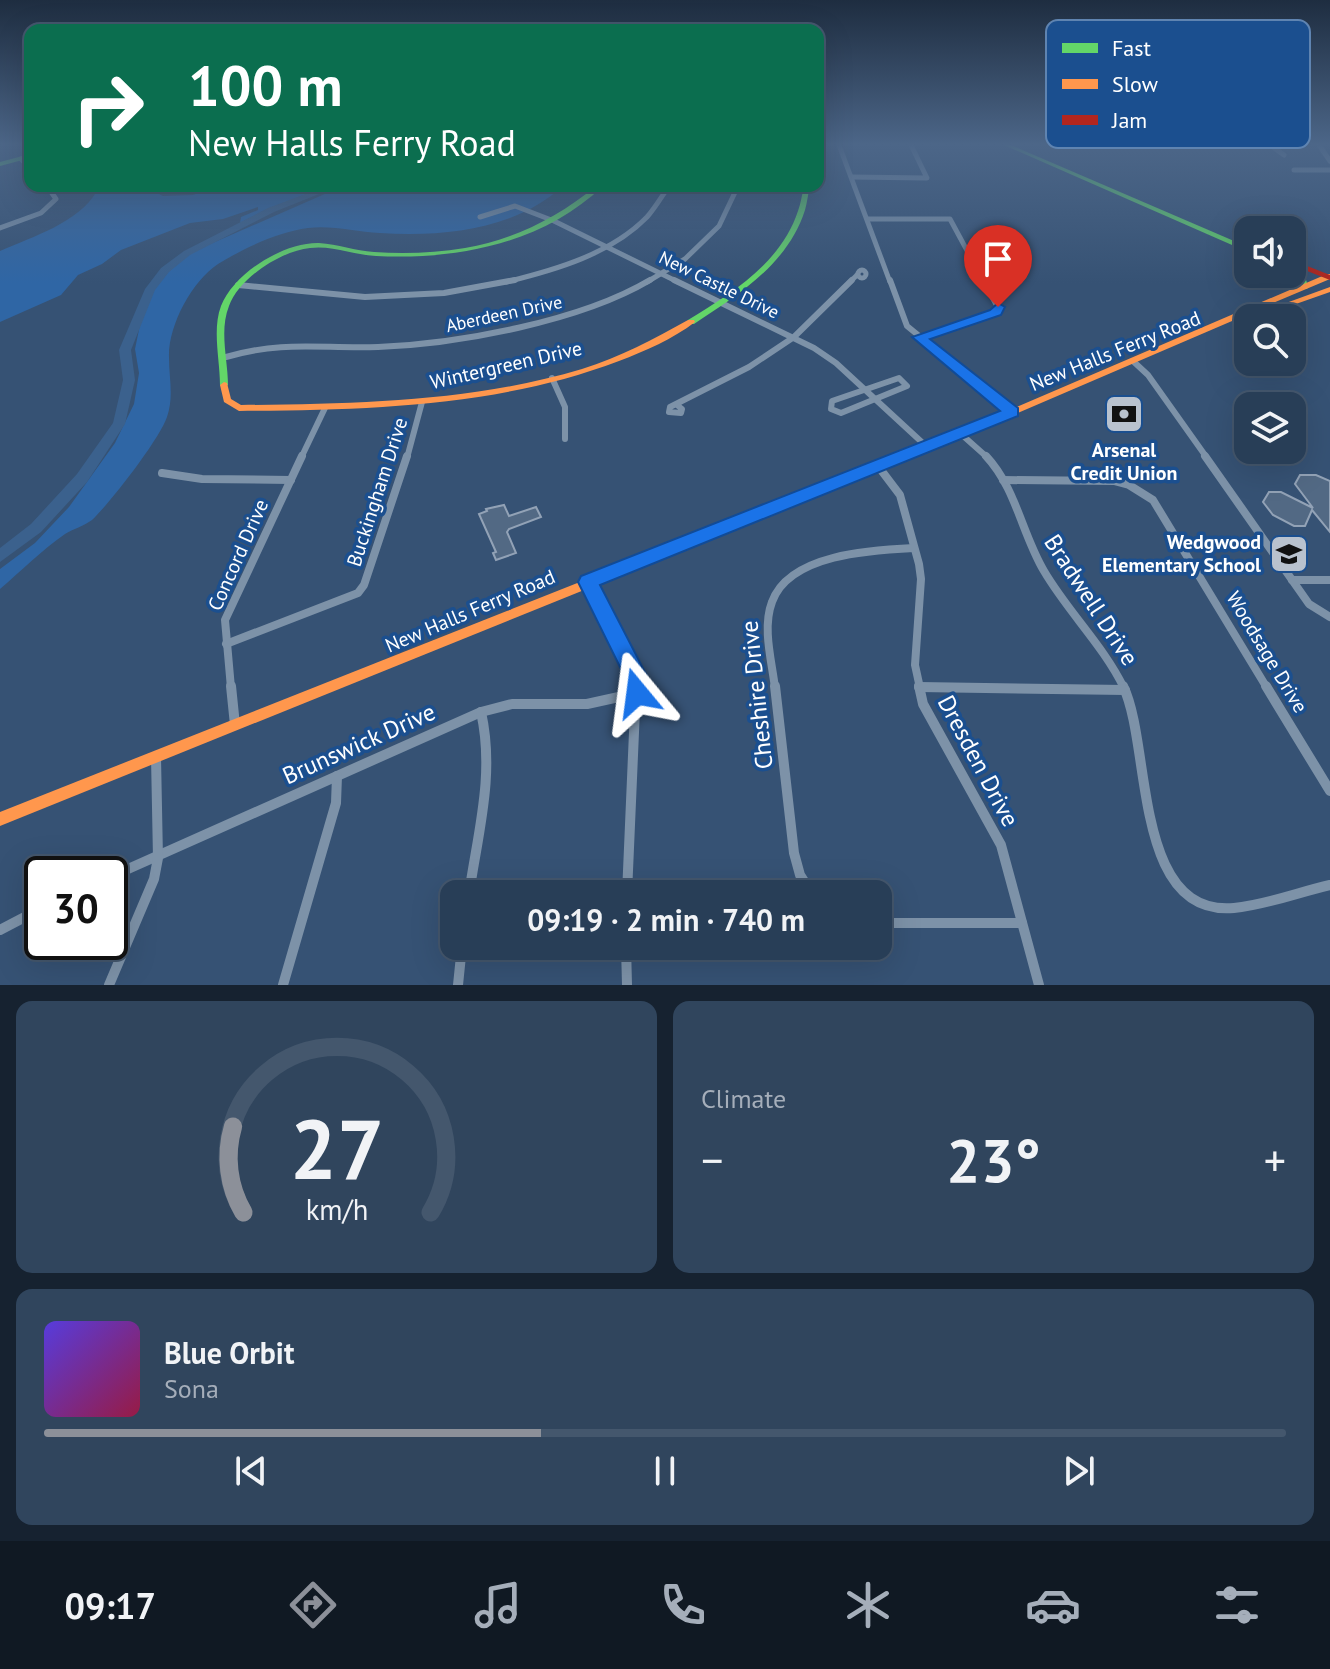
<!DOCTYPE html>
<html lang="en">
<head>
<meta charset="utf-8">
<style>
	body { margin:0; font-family:"PT Sans",sans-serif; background:#30455d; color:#f1f3f6; height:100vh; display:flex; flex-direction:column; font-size:30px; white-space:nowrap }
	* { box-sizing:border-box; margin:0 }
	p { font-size:26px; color:#a5aeba }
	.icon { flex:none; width:44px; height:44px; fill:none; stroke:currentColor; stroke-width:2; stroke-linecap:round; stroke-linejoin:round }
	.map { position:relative; height:985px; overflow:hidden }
	.side { display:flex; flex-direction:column; gap:16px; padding:16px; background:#162230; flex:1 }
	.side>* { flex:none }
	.banner { position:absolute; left:24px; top:24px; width:800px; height:168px; border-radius:16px; box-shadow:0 8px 32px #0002,0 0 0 2px #44576d; background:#0b6e4f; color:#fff; overflow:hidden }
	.fabs { position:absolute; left:1234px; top:216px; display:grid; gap:16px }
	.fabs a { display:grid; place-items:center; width:72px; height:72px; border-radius:16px; background:#283e57; box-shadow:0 8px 32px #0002,0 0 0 2px #44576d; font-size:40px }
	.speed { position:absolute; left:24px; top:856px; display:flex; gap:16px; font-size:40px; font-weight:700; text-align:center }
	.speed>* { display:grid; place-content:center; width:104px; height:104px; border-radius:50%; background:#283e57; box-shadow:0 8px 32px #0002,0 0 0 2px #44576d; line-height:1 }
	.speed .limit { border:4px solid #111; border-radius:12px; background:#fff; color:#111 }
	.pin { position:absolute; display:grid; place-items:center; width:68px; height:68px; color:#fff; margin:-82px -34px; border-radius:50% 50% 50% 0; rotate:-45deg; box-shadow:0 0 8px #0007 }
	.pin .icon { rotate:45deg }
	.me { position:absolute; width:88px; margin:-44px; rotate:344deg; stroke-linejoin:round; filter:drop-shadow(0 0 6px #0008) }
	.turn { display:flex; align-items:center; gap:28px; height:168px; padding:0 32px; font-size:36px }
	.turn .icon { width:104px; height:104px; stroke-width:2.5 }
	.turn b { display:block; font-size:56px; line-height:68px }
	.big { font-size:60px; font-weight:800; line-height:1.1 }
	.side .widget { flex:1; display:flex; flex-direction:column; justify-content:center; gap:12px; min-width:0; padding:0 28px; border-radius:16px; background:#30455d }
	.side .dial { align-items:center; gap:0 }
	.dial svg { height:208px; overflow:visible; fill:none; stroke:#44576d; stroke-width:7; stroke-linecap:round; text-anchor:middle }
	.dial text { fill:#f1f3f6; stroke:none }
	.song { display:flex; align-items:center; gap:24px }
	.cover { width:96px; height:96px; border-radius:12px; background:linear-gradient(135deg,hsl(250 70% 55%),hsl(340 70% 35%)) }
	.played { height:8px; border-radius:4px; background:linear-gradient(90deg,#8c9099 40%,#44576d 40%) }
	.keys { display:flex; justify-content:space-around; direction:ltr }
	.heat { display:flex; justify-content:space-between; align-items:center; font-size:44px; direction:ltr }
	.side .tiles { flex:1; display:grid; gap:16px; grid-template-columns:1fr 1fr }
	.widget:last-child { grid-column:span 2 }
	.trip { position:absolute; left:440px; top:880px; width:452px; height:80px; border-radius:16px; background:#283e57; box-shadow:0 8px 32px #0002,0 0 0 2px #44576d; font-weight:800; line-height:80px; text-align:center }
	.tab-bar { display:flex; height:128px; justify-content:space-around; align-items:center; background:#101923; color:#a5aeba }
	.tab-bar .icon { width:56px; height:56px }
	.tab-bar .active { color:#8c9099 }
	.tab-bar b { font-size:36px; color:#f1f3f6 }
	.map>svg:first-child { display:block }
	.green { fill:#2f66a5 }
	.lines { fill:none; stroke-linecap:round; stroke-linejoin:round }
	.river { fill:#3b618d; fill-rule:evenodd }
	.building { fill:#526984; stroke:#92a2b6; stroke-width:2 }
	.street-far3 { stroke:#7d92a8; stroke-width:5 }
	.street-far2 { stroke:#7d92a8; stroke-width:6 }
	.street-far1 { stroke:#7d92a8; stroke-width:8 }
	.street { stroke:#7d92a8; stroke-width:10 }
	.fast { fill:#63d668; fill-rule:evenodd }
	.slow { fill:#ff974d; fill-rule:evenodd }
	.jam { fill:#b3261e; fill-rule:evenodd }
	.route { fill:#1a73e8; stroke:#114b97; stroke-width:2 }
	.labels { text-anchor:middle; stroke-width:7; stroke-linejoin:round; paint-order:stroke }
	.far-street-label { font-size:18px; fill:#fff; stroke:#1b4f8f }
	.street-label { font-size:20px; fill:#fff; stroke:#1b4f8f }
	.poi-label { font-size:20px; font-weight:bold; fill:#fff; stroke:#1b4f8f }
	.near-street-label { font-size:24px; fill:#fff; stroke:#1b4f8f }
	.key { fill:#1b4f8f; stroke:#5f84b1; stroke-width:2 }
	.key-label { font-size:22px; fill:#fff }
</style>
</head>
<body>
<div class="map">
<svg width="1330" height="985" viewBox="0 0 1330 985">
	<rect width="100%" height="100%" fill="#365274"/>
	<!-- green -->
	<g class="green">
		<path d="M94,186H142L163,196L193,195L218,186H328L267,209L240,223L241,217L258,210V207L223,219L190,223L121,250L102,264L78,275L61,295L0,322V251C34,236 78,223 97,191Z"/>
		<path d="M343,186H563C515,230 443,237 380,233C356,232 332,225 308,228C278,232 244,248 218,264C192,281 168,326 169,357C169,379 174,396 167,417C159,440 110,503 92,520C84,526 73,529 65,534C42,550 21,571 0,589V569L35,543L69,507L115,443L134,404L139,373L135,349L142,315L149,294L161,276L192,252Z"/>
	</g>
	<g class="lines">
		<!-- river -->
		<path class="river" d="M327,186H339L274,212L190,255L169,272L155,290L131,350L135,380L125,424L87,482L41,532L0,562V548L31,524L77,474L113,423L123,380L119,350L145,289L161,268L184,251L268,208Z"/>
	</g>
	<!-- building -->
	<g class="building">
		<path d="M1300,475H1316L1330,481V532L1312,510L1305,526H1294L1273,515L1263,502L1269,492H1281L1313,508L1295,484Z"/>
		<path d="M504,505L509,516L536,507L541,517L509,529L507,532L516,553L496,560L493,553L496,552L479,514L487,511L486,509Z"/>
	</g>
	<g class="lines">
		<!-- street-far3 -->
		<g class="street-far3">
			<path d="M839,145L890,282"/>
			<path d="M1270,145L1284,155"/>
			<path d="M1319,145L1330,161"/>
			<path d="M21,159L30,168"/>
			<path d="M1294,170H1330"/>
			<path d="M852,177L927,178L911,145"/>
			<path d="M480,217L515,206L554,221L678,282"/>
			<path d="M868,219H950L984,282"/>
			<path d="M0,228L41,213L56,199L47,186"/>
			<circle cx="862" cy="274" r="4"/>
			<path d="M506,282C555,270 611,254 647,217C655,208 662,196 669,186"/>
			<path d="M647,282L685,259L719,226L738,186"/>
			<path d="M850,282L857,275"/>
		</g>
		<!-- street-far2 -->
		<g class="street-far2">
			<path d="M674,280L814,348L836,363L926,446"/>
			<path d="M890,280L907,326L1012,412"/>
			<path d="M238,285L365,297L444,293L515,280"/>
			<path d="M920,337L996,312L998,307L983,280"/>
			<path d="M226,357C285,340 320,349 378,347C459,344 581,321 650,280"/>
			<path d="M1134,362L1148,375L1207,458"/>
			<path d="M552,378L565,407V439"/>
			<path d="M899,378L907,386L841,413L831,409L832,401Z"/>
			<path d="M677,405L682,409L681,413L669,412L670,407L749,367L794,337L852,280"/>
			<path d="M961,434L988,458"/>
			<path d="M301,458L325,408"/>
			<path d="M407,458L422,402"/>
		</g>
		<!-- street-far1 -->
		<g class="street-far1">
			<path d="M986,456C1016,488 1022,534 1044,571C1068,612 1103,645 1124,688"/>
			<path d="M1205,456L1309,604L1330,617"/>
			<path d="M878,466L900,495L919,564L921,579L915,665L920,688"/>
			<path d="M162,473L202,479L291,480"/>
			<path d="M1003,480L1114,481L1129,485L1153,500L1267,688"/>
			<path d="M1292,580H1330"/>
			<path d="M588,582L636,676V688"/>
			<path d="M226,644L358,593L364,585L407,456"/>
			<path d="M919,687L975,688"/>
			<path d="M231,688L225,620L302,456"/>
			<path d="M775,688C772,662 762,628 772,602C789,554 872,550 914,548"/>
		</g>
		<!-- street -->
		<g class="street">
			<path d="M231,686L235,725"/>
			<path d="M775,686L794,853L800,875L812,894"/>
			<path d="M919,686L923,704L1001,845L1039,985"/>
			<path d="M1123,686C1152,744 1132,917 1234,908C1266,905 1299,892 1330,885"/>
			<path d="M1266,686L1330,791"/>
			<path d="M919,687L1125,690"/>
			<path d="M110,877L481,712L512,704H587L637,693"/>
			<path d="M469,894C478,832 495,774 481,712"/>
			<path d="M627,894L636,686"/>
			<path d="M878,923H1022"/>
			<path d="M0,930L42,908"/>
			<path d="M626,946L627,985"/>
			<path d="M109,985L154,879L158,858L156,757"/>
			<path d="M283,985L336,803L337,776"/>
			<path d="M458,985L462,946"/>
		</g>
		<!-- fast -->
		<g class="fast">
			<path d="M1004,145H1011L1248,247V252Z"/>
			<path d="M30,154V158L0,166V162Z"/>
			<path d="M596,186H603C542,244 457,260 376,256C354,255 332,245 310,248C281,251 239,278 229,306C219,331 228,360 228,385L224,388L220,385C220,360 212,330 221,306C234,273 284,242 319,243C338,244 355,251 374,252C404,254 435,253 465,248C515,239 557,218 596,186Z"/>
			<path d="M804,186H810C808,194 807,203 805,210C788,264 738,295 694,324H688V320C732,293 781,263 798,211C801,203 802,194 804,186Z"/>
			<path d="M1292,269L1305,276L1308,287L1307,289H1301L1299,279L1292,274Z"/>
			<path d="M947,437L950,438L952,440L950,442L599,584L595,586L591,584L589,581L591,578Z"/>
		</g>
		<!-- slow -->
		<g class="slow">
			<path d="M1327,274H1330V279L1268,305L1275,307L1330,287V292L1276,311L1260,309L950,442L947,443L942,440L944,438Z"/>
			<path d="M688,320H694L695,322C673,339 645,351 619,361C498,407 367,410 239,411L224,402L220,385L224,382L227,383L231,399L241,405C355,404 472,402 582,369C620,357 654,339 688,320Z"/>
			<path d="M595,576L599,578L601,581L599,584L0,826V812Z"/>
		</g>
		<!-- jam -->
		<path class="jam" d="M1292,260L1330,275V280L1292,265Z"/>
	</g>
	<!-- sky -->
	<linearGradient id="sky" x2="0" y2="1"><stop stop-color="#1e2d40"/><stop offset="0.51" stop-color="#4c6688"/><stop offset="1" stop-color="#4c6688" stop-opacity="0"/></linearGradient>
	<rect width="1330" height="283" fill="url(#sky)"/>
	<!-- route -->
	<path class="route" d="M998,303L1005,307L1001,315L930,339L1018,408V416L600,585L647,676L648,693L645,701L637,704L629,701L625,677L578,582L581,576L1000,411L912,337L990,310Z"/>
	<!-- icons -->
	<defs>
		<g id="bank-square" transform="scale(2)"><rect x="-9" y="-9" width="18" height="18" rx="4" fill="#b9c2ce" stroke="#1b4f8f"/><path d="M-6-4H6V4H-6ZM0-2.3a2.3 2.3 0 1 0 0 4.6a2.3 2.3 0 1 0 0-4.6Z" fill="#111"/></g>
		<g id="school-square" transform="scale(2)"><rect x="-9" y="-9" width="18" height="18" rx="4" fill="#b9c2ce" stroke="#1b4f8f"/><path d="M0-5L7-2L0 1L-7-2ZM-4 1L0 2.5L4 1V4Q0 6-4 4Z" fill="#111"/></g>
	</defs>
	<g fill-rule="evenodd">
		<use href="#bank-square" x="1124" y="414"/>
		<use href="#school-square" x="1289" y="554"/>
	</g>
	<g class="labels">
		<!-- far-street labels -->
		<g class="far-street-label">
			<text transform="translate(719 285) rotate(26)" y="6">New Castle Drive</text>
			<text transform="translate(504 314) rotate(-12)" y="6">Aberdeen Drive</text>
		</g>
		<!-- street labels -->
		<g class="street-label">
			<text transform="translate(1115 351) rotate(-22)" y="7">New Halls Ferry Road</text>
			<text transform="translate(506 365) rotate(-13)" y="7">Wintergreen Drive</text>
			<text transform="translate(377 492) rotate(-72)" y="7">Buckingham Drive</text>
			<text transform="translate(238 555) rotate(-66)" y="7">Concord Drive</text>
			<text transform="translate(470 611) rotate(-23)" y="7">New Halls Ferry Road</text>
			<text transform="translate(1267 652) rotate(59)" y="7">Woodsage Drive</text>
		</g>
		<!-- poi labels -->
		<g class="poi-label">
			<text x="1124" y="457">Arsenal<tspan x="1124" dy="23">Credit Union</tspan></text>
			<text x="1261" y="549" text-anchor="end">Wedgwood<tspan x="1261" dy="23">Elementary School</tspan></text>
		</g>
		<!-- near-street labels -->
		<g class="near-street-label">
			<text transform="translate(1091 600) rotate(57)" y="8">Bradwell Drive</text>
			<text transform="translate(757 695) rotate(-96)" y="8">Cheshire Drive</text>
			<text transform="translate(359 744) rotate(-24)" y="8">Brunswick Drive</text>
			<text transform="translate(978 761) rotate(62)" y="8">Dresden Drive</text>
		</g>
	</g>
	<!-- legend -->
	<rect x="1046" y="20" width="264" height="128" rx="12" class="key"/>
	<rect x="1062" y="43" width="36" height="10" fill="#63d668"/>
	<rect x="1062" y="79" width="36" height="10" fill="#ff974d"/>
	<rect x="1062" y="115" width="36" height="10" fill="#b3261e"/>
	<g class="key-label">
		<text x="1112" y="56">Fast</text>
		<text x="1112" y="92">Slow</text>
		<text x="1112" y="128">Jam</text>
	</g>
</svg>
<div class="fabs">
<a><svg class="icon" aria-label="sound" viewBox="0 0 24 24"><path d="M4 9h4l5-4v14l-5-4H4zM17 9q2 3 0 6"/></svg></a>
<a><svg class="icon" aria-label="search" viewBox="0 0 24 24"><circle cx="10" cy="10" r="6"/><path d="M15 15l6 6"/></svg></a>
<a><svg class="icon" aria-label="layers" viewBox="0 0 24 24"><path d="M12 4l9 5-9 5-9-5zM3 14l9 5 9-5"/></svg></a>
</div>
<div class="speed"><div class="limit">30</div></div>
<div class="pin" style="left:998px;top:307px;background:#d93025"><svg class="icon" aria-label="arrive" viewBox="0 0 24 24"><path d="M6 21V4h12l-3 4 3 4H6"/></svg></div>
<svg class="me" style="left:637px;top:693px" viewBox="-20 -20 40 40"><path d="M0-17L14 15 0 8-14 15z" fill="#1a73e8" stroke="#fff" stroke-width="4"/></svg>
<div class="trip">09:19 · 2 min · 740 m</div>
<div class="banner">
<div class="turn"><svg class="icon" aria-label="right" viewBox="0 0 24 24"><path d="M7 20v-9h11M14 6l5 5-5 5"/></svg><div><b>100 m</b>New Halls Ferry Road</div></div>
</div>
</div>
<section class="side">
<div class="tiles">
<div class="widget dial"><svg viewBox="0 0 100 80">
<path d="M14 69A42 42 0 1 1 86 69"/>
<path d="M14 69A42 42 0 0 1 10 36" stroke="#8c9099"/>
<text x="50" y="56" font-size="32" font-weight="700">27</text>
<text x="50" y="72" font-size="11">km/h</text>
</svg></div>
<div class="widget"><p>Climate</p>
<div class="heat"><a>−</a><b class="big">23°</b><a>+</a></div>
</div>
<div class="widget">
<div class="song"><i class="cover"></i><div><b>Blue Orbit</b><p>Sona</p></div></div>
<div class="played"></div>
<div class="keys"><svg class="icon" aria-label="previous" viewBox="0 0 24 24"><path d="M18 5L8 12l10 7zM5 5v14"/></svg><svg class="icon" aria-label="pause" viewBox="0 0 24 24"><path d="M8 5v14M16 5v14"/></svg><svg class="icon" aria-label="next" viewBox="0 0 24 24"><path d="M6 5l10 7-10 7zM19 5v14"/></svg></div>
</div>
</div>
</section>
<nav class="tab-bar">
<b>09:17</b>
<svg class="icon active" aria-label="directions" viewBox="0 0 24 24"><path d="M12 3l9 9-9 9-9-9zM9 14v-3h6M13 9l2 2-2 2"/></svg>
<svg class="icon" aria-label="music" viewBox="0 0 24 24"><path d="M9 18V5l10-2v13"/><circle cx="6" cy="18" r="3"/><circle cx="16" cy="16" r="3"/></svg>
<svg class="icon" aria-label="phone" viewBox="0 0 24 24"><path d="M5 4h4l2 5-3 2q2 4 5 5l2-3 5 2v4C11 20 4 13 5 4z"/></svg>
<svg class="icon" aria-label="climate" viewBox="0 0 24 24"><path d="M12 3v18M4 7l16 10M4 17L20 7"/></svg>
<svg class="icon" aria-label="car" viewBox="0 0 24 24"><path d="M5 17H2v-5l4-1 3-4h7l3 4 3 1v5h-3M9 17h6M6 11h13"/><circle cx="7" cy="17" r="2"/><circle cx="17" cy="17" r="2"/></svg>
<svg class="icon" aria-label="filters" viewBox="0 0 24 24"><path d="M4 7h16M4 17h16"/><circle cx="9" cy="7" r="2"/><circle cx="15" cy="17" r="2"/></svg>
</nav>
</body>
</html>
